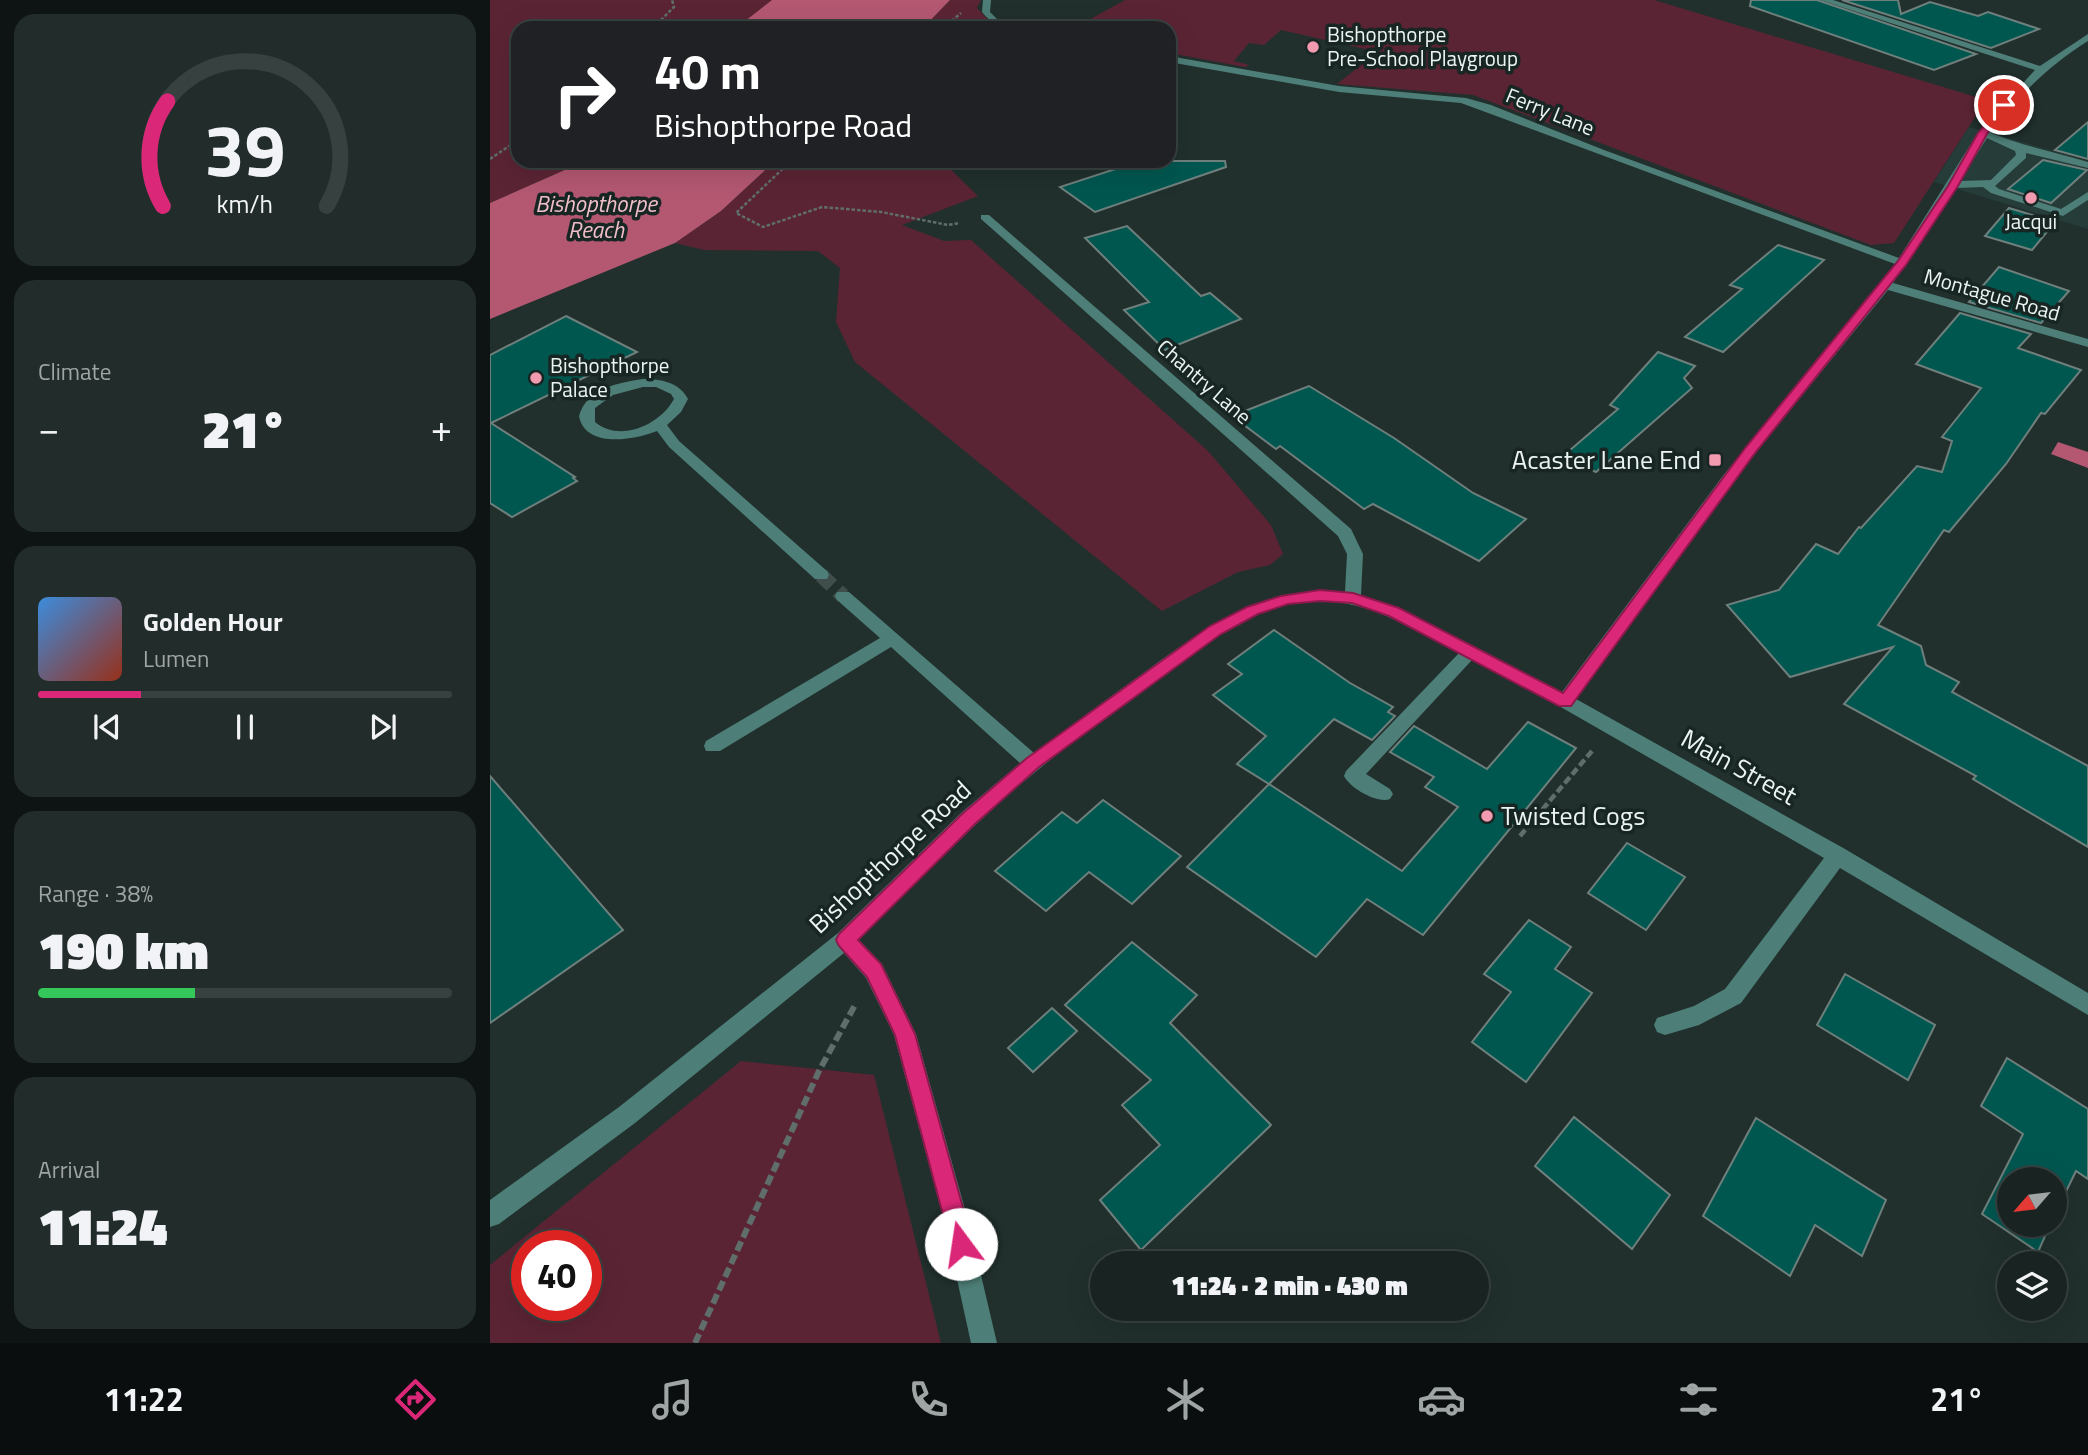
<!DOCTYPE html>
<html lang="en">
<head>
<meta charset="utf-8">
<style>
	body { margin:0; font-family:"Titillium Web",sans-serif; background:#222c2a; color:#f1f3f6; height:100vh; display:flex; flex-direction:column; font-size:26px; white-space:nowrap }
	* { box-sizing:border-box; margin:0 }
	p { font-size:23px; color:#9fa4a5 }
	.icon { flex:none; width:38px; height:38px; fill:none; stroke:currentColor; stroke-width:2; stroke-linecap:round; stroke-linejoin:round }
	.map { position:relative; flex:1; overflow:hidden }
	.side { display:flex; flex-direction:column; gap:14px; padding:14px; background:#0e1413; width:490px }
	.side>* { flex:none }
	.guide { position:absolute; left:21px; top:21px; width:665px; height:147px; border-radius:21px; box-shadow:0 7px 28px #0002,0 0 0 2px #374140; background:#202124; color:#fff; overflow:hidden }
	.needle { width:46px; rotate:242deg }
	.controls { position:absolute; left:1507px; top:1167px; display:grid; gap:14px }
	.controls a { display:grid; place-items:center; width:70px; height:70px; border-radius:50%; background:#192422; box-shadow:0 7px 28px #0002,0 0 0 2px #374140; font-size:35px }
	.speed { position:absolute; left:21px; top:1230px; display:flex; gap:14px; font-size:35px; font-weight:700; text-align:center }
	.speed>* { display:grid; place-content:center; width:91px; height:91px; border-radius:50%; background:#192422; box-shadow:0 7px 28px #0002,0 0 0 2px #374140; line-height:1 }
	.speed .limit { border:10px solid #d22; background:#fff; color:#111 }
	.pin { position:absolute; display:grid; place-items:center; width:60px; height:60px; color:#fff; margin:-30px; border:4px solid #fff; border-radius:50%; box-shadow:0 2px 7px #0007 }
	.me { position:absolute; width:77px; margin:-38px; rotate:346deg; stroke-linejoin:round; filter:drop-shadow(0 0 5px #0008) }
	.turn { display:flex; align-items:center; gap:24px; height:147px; padding:0 28px; font-size:32px }
	.turn .icon { width:91px; height:91px; stroke-width:2.5 }
	.turn b { display:block; font-size:49px; line-height:60px }
	.big { font-size:52px; font-weight:800; line-height:1.1 }
	.side .card { flex:1; display:flex; flex-direction:column; justify-content:center; gap:10px; min-width:0; padding:0 24px; border-radius:21px; background:#222c2a }
	.side .dial { align-items:center; gap:0 }
	.dial svg { height:182px; overflow:visible; fill:none; stroke:#374140; stroke-width:7; stroke-linecap:round; text-anchor:middle }
	.dial text { fill:#f1f3f6; stroke:none }
	.song { display:flex; align-items:center; gap:21px }
	.cover { width:84px; height:84px; border-radius:10px; background:linear-gradient(135deg,hsl(210 70% 55%),hsl(10 70% 35%)) }
	.played { height:7px; border-radius:4px; background:linear-gradient(90deg,#db2777 25%,#374140 25%) }
	.keys { display:flex; justify-content:space-around; direction:ltr }
	.heat { display:flex; justify-content:space-between; align-items:center; font-size:38px; direction:ltr }
	.charge { height:10px; border-radius:5px; background:linear-gradient(90deg,#34c759 38%,#374140 0) }
	.trip { position:absolute; left:600px; top:1251px; width:399px; height:70px; border-radius:35px; background:#192422; box-shadow:0 7px 28px #0002,0 0 0 2px #374140; font-weight:800; line-height:70px; text-align:center }
	.menu { display:flex; height:112px; justify-content:space-around; align-items:center; background:#0a0e0e; color:#9fa4a5 }
	.menu .icon { width:49px; height:49px }
	.menu .selected { color:#db2777 }
	.menu b { font-size:32px; color:#f1f3f6 }
	main { display:flex; flex:1; min-height:0 }
	.map>svg:first-child { display:block }
	.built { fill:#253c39 }
	.green { fill:#5b2434; fill-rule:evenodd }
	.water { fill:#b45872 }
	.building { fill:#005750; stroke:#6f7f7c; stroke-width:2 }
	.lines { fill:none; stroke-linecap:round; stroke-linejoin:round }
	.minor-tunnel { stroke:#3f4d4b; stroke-width:15; stroke-dasharray:15 8; stroke-linecap:butt }
	.path-far2 { stroke:#606e6b; stroke-width:2.5; stroke-dasharray:3.5 2; stroke-linecap:butt }
	.path-far1 { stroke:#606e6b; stroke-width:4.5; stroke-dasharray:8 3.5; stroke-linecap:butt }
	.path { stroke:#606e6b; stroke-width:6; stroke-dasharray:10 4.5; stroke-linecap:butt }
	.minor { fill:#4d7e77; fill-rule:evenodd }
	.route { fill:#db2777; stroke:#8e194d; stroke-width:2 }
	.poi-dot { fill:#f29aaf; stroke:#182623; stroke-width:2.5 }
	.labels { text-anchor:middle; stroke-width:7; stroke-linejoin:round; paint-order:stroke }
	.far-poi-label { font-size:21px; fill:#ebf4f2; stroke:#182623; text-anchor:start }
	.far-street-label { font-size:21px; fill:#ebf4f2; stroke:#182623 }
	.far-water-label { font-size:23px; font-style:italic; fill:#f1bec9; stroke:#182623 }
	.poi-label { font-size:26px; fill:#ebf4f2; stroke:#182623; text-anchor:end }
	.street-label { font-size:26px; fill:#ebf4f2; stroke:#182623 }
</style>
</head>
<body>
<main>
<section class="side">
<div class="card dial"><svg viewBox="0 0 100 80">
<path d="M14 69A42 42 0 1 1 86 69"/>
<path d="M14 69A42 42 0 0 1 16 23" stroke="#db2777"/>
<text x="50" y="56" font-size="32" font-weight="700">39</text>
<text x="50" y="72" font-size="11">km/h</text>
</svg></div>
<div class="card"><p>Climate</p>
<div class="heat"><a>−</a><b class="big">21°</b><a>+</a></div>
</div>
<div class="card">
<div class="song"><i class="cover"></i><div><b>Golden Hour</b><p>Lumen</p></div></div>
<div class="played"></div>
<div class="keys"><svg class="icon" aria-label="previous" viewBox="0 0 24 24"><path d="M18 5L8 12l10 7zM5 5v14"/></svg><svg class="icon" aria-label="pause" viewBox="0 0 24 24"><path d="M8 5v14M16 5v14"/></svg><svg class="icon" aria-label="next" viewBox="0 0 24 24"><path d="M6 5l10 7-10 7zM19 5v14"/></svg></div>
</div>
<div class="card"><p>Range · 38%</p><b class="big">190 km</b><div class="charge"></div></div>
<div class="card"><p>Arrival</p><b class="big">11:24</b></div>
</section>
<div class="map">
<svg width="1598" height="1343" viewBox="0 0 1598 1343">
	<rect width="100%" height="100%" fill="#21302d"/>
	<!-- built -->
	<path class="built" d="M1479,127L1598,161V229L1444,182Z"/>
	<!-- green -->
	<g class="green">
		<path d="M0,0H282L246,28H28V161H95L0,203Z"/>
		<path d="M460,0H491L487,8L502,24V28H433Z"/>
		<path d="M635,0H1164L1496,100L1404,243L1381,245L983,95L847,84L888,52L791,30L774,45L759,43L744,61L759,65L755,67L679,53V28H584Z"/>
		<path d="M285,161H452L488,196L412,225L454,241L481,240L718,451L781,525L793,554L780,565L748,572L672,611L365,362L346,322L350,268L328,251L214,250L185,243L231,211Z"/>
		<path d="M251,1061L384,1075L451,1343H0V1265ZM37,1246H96V1306H37Z"/>
	</g>
	<!-- water -->
	<g class="water">
		<path d="M282,0H460L433,28H246Z"/>
		<path d="M95,161H285L231,211L185,243L0,319V203Z"/>
		<path d="M1568,442L1598,452V468L1561,454Z"/>
	</g>
	<!-- building -->
	<g class="building">
		<path d="M1261,0H1327L1486,54L1444,70L1260,6Z"/>
		<path d="M1352,0H1408L1411,14L1440,2L1488,16L1498,12L1549,29L1501,48Z"/>
		<path d="M1598,122V159L1565,150Z"/>
		<path d="M1553,160L1597,170L1561,203L1518,189Z"/>
		<path d="M650,161H735L736,167L605,212L570,187Z"/>
		<path d="M1519,208L1565,222L1542,250L1495,236Z"/>
		<path d="M637,226L711,296L720,293L751,319L675,350L634,310L659,302L595,238Z"/>
		<path d="M1288,245L1334,260L1233,352L1195,337L1252,289L1240,285Z"/>
		<path d="M1509,267L1579,291L1551,323L1479,302Z"/>
		<path d="M1470,313L1541,334L1528,348L1591,370L1555,414L1551,413L1516,464L1459,532L1454,530L1388,625L1431,646L1436,665L1469,682L1462,692L1598,766V847L1483,779L1486,776L1354,704L1403,647L1300,677L1237,605L1289,590L1326,544L1348,554L1369,527L1371,528L1427,466L1452,472L1462,441L1452,437L1491,388L1426,364Z"/>
		<path d="M76,316L147,352L1,423L85,477L83,478L87,481L22,517L0,503V355Z"/>
		<path d="M1168,352L1205,366L1194,378L1202,388L1106,472L1072,457L1128,409L1120,405Z"/>
		<path d="M819,386L904,438L983,493L1036,519L989,561L883,504L874,509L790,446L786,449L742,416Z"/>
		<path d="M784,630L860,683L903,707L898,712L905,716L882,740L844,719L779,784L747,764L776,736L723,695L752,674L738,664Z"/>
		<path d="M1038,722L1086,748L933,935L877,899L826,957L697,867L779,784L912,871L968,807L935,787L944,777L900,752L924,726L997,769Z"/>
		<path d="M0,776L133,930L0,1023Z"/>
		<path d="M613,800L691,856L642,904L599,872L556,911L505,871L572,812L587,823Z"/>
		<path d="M1137,843L1195,877L1156,930L1098,893Z"/>
		<path d="M1039,920L1081,947L1065,969L1102,993L1036,1082L982,1042L1021,992L994,974Z"/>
		<path d="M642,942L707,995L680,1023L781,1125L651,1250L610,1200L670,1145L632,1105L661,1080L575,1005Z"/>
		<path d="M1355,974L1445,1025L1418,1080L1327,1025Z"/>
		<path d="M562,1008L587,1031L543,1072L518,1048Z"/>
		<path d="M1517,1058L1598,1109V1179L1586,1171L1564,1216V1180H1519V1225H1560L1548,1252L1492,1214L1533,1134L1491,1106Z"/>
		<path d="M1084,1117L1180,1195L1142,1249L1045,1166Z"/>
		<path d="M1266,1118L1396,1200L1372,1256L1325,1225L1300,1276L1213,1216Z"/>
	</g>
	<g class="lines">
		<!-- minor-tunnel -->
		<path class="minor-tunnel" d="M331,575L353,596"/>
		<!-- path-far2 -->
		<g class="path-far2">
			<path d="M163,28L184,7L182,0"/>
			<path d="M453,28L471,13"/>
			<path d="M0,159L28,140"/>
			<path d="M301,161L246,213L273,227L332,207L391,212L458,225L470,223"/>
		</g>
		<!-- path-far1 -->
		<path class="path-far1" d="M1030,836L1102,751"/>
		<!-- path -->
		<path class="path" d="M205,1343L329,1071L365,1005"/>
		<!-- minor -->
		<g class="minor">
			<path d="M493,0H501L500,12L507,19L536,28C517,28 503,27 492,12Z"/>
			<path d="M1330,0H1343L1550,66L1598,34V41C1558,66 1529,95 1501,133C1533,146 1565,152 1598,162V168L1536,153V158L1505,186L1509,189L1571,209L1598,192V200L1573,216L1501,193L1493,187L1466,188L1403,283L1598,339V347L1398,290L1266,452L1086,699L1355,849L1598,993V1015L1350,868L1251,1003L1209,1025L1175,1035L1167,1032L1164,1025L1167,1018L1204,1006L1235,989L1334,858L1069,706L982,660L876,774L900,789L903,794L900,799C887,804 860,788 854,776L856,771L969,653C925,630 882,602 832,601C764,599 707,652 655,690C620,716 583,741 549,769C485,821 428,882 369,940L392,964L426,1034L478,1220L507,1343H481L454,1220L404,1035L376,978L354,953L145,1123L9,1224L0,1227V1200L129,1107L348,933L471,813L530,763L401,647L230,751H216L214,746L216,741L390,638L347,600L345,596L347,592H359L544,753C580,726 616,700 652,674C716,628 772,584 855,592L857,554L848,536L491,219V215H499L861,529L873,554L871,595L910,608L1072,692L1232,477L1405,264L971,103L849,92L679,62V56L849,86L976,98L1001,105L1114,150L1409,258L1489,131L1545,70ZM1497,138L1525,151L1526,155L1501,180L1470,181Z"/>
			<path d="M153,379C171,379 189,382 198,399L191,412L177,425L189,441L337,571L339,575L337,579H325L179,447L167,431C145,440 95,449 89,416C97,388 128,383 153,379ZM153,387H166L181,394L184,399C170,425 130,443 105,422V408L123,395Z"/>
		</g>
	</g>
	<!-- route -->
	<path class="route" d="M1514,102L1519,105L1497,134L1468,186L1416,265L1265,453L1081,706H1069L899,616L862,603L830,601L798,604L768,614L731,634L549,767L485,824L368,940L391,964L425,1034L483,1244L480,1252L471,1256L463,1252L405,1035L377,977L349,946L346,940L349,934L472,814L537,758L720,626L757,607L791,596L830,590L863,593L909,608L1073,693L1256,447L1408,261L1458,186L1488,133Z"/>
	<!-- markers -->
	<g class="poi-dot">
		<circle cx="823" cy="47" r="7"/>
		<circle cx="1541" cy="198" r="7"/>
		<circle cx="46" cy="378" r="7"/>
		<rect x="1218" y="453" width="14" height="14" rx="3.5"/>
		<circle cx="997" cy="816" r="7"/>
	</g>
	<g class="labels">
		<!-- far-poi labels -->
		<g class="far-poi-label">
			<text x="837" y="42">Bishopthorpe<tspan x="837" dy="24">Pre-School Playgroup</tspan></text>
			<text x="1541" y="229" text-anchor="middle">Jacqui</text>
			<text x="60" y="373">Bishopthorpe<tspan x="60" dy="24">Palace</tspan></text>
		</g>
		<!-- far-street labels -->
		<g class="far-street-label">
			<text transform="translate(1060 112) rotate(22)" y="7">Ferry Lane</text>
			<text transform="translate(1502 295) rotate(16)" y="7">Montague Road</text>
			<text transform="translate(714 382) rotate(41)" y="7">Chantry Lane</text>
		</g>
		<!-- far-water labels -->
		<g class="far-water-label">
			<text x="106" y="212">Bishopthorpe<tspan x="106" dy="26">Reach</tspan></text>
		</g>
		<!-- poi labels -->
		<g class="poi-label">
			<text x="1211" y="469">Acaster Lane End</text>
			<text x="1011" y="825" text-anchor="start">Twisted Cogs</text>
		</g>
		<!-- street labels -->
		<g class="street-label">
			<text transform="translate(1249 767) rotate(29)" y="9">Main Street</text>
			<text transform="translate(400 857) rotate(-43)" y="9">Bishopthorpe Road</text>
		</g>
	</g>
</svg>
<div class="controls">
<a><svg class="needle" viewBox="-14 -14 28 28"><path d="M0-13l5 13h-10z" fill="#e53935"/><path d="M0 13l5-13h-10z" fill="#9fa4a5"/></svg></a>
<a><svg class="icon" aria-label="layers" viewBox="0 0 24 24"><path d="M12 4l9 5-9 5-9-5zM3 14l9 5 9-5"/></svg></a>
</div>
<div class="speed"><div class="limit">40</div></div>
<div class="pin" style="left:1514px;top:105px;background:#d93025"><svg class="icon" aria-label="arrive" viewBox="0 0 24 24"><path d="M6 21V4h12l-3 4 3 4H6"/></svg></div>
<svg class="me" style="left:471px;top:1244px" viewBox="-20 -20 40 40"><circle r="19" fill="#fff"/><path d="M0-13L10 11 0 6-10 11z" fill="#db2777"/></svg>
<div class="trip">11:24 · 2 min · 430 m</div>
<div class="guide">
<div class="turn"><svg class="icon" aria-label="right" viewBox="0 0 24 24"><path d="M7 20v-9h11M14 6l5 5-5 5"/></svg><div><b>40 m</b>Bishopthorpe Road</div></div>
</div>
</div>
</main>
<nav class="menu">
<b>11:22</b>
<svg class="icon selected" aria-label="directions" viewBox="0 0 24 24"><path d="M12 3l9 9-9 9-9-9zM9 14v-3h6M13 9l2 2-2 2"/></svg>
<svg class="icon" aria-label="music" viewBox="0 0 24 24"><path d="M9 18V5l10-2v13"/><circle cx="6" cy="18" r="3"/><circle cx="16" cy="16" r="3"/></svg>
<svg class="icon" aria-label="phone" viewBox="0 0 24 24"><path d="M5 4h4l2 5-3 2q2 4 5 5l2-3 5 2v4C11 20 4 13 5 4z"/></svg>
<svg class="icon" aria-label="climate" viewBox="0 0 24 24"><path d="M12 3v18M4 7l16 10M4 17L20 7"/></svg>
<svg class="icon" aria-label="car" viewBox="0 0 24 24"><path d="M5 17H2v-5l4-1 3-4h7l3 4 3 1v5h-3M9 17h6M6 11h13"/><circle cx="7" cy="17" r="2"/><circle cx="17" cy="17" r="2"/></svg>
<svg class="icon" aria-label="filters" viewBox="0 0 24 24"><path d="M4 7h16M4 17h16"/><circle cx="9" cy="7" r="2"/><circle cx="15" cy="17" r="2"/></svg>
<b>21°</b>
</nav>
</body>
</html>
